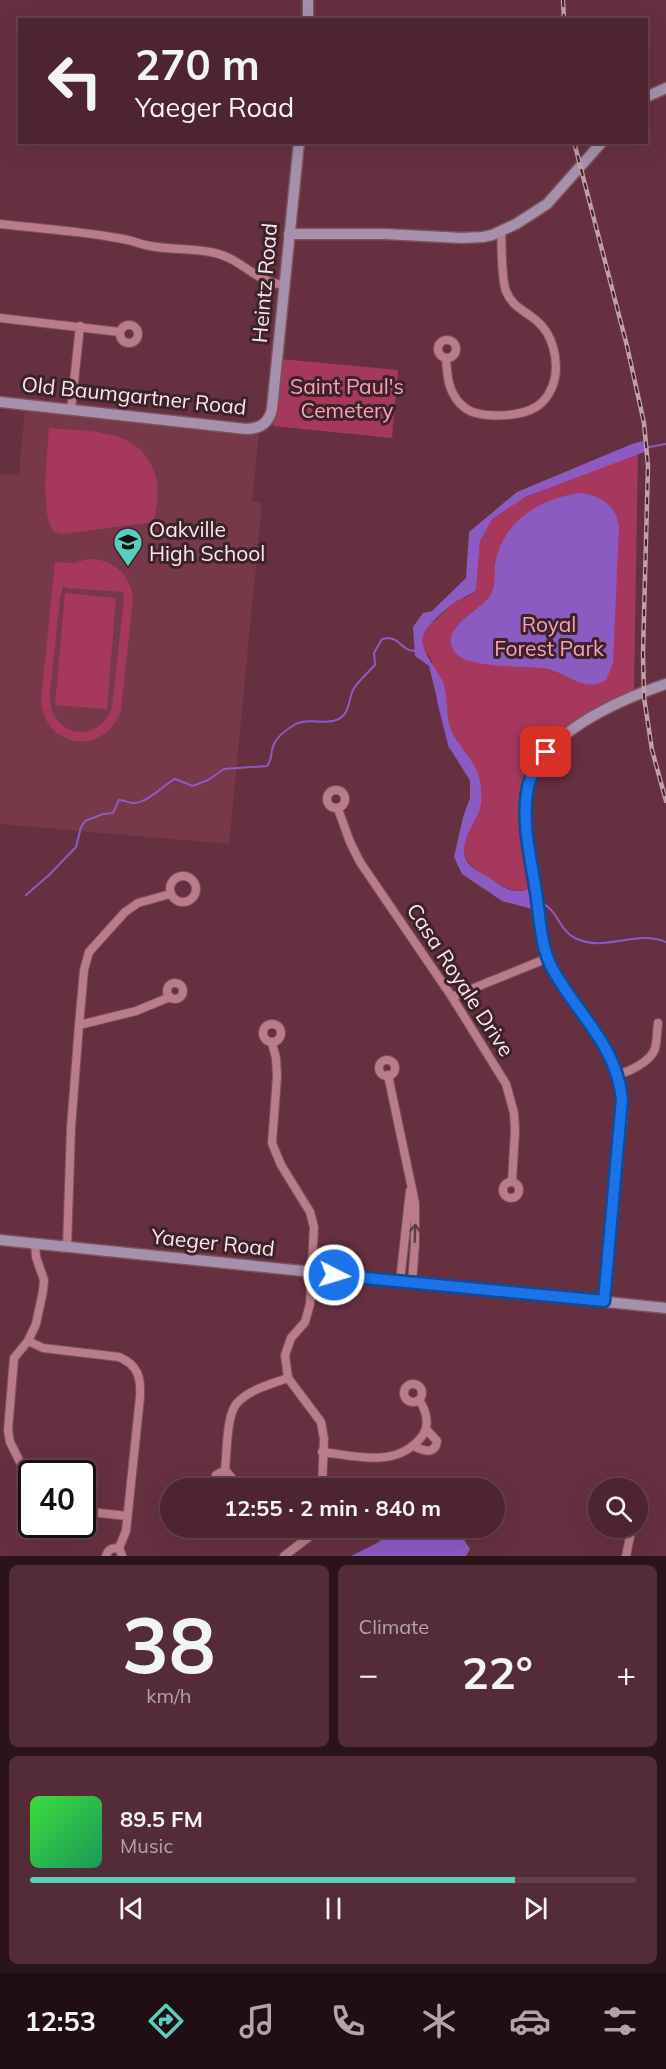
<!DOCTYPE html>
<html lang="en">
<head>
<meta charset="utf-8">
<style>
	body { margin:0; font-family:Mulish,sans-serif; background:#542c38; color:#f1f3f6; height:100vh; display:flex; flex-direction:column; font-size:22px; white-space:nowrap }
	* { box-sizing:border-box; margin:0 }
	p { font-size:20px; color:#b3a4ab }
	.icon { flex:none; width:33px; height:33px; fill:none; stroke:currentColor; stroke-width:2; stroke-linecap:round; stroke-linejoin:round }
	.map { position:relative; height:1556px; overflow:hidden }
	.side { display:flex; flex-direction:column; gap:9px; padding:9px; background:#2a141a; flex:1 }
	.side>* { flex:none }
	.guide { position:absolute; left:18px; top:18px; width:630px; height:126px; border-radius:0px; box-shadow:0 6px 24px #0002,0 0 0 2px #64414c; background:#4d2430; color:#f1f3f6; overflow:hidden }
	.tools { position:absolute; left:588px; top:1478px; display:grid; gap:12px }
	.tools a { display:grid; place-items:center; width:60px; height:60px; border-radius:50%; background:#4d2430; box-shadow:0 6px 24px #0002,0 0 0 2px #64414c; font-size:30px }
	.speed { position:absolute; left:18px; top:1460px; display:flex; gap:12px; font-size:30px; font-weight:700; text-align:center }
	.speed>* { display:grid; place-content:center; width:78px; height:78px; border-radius:50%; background:#4d2430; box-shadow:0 6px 24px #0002,0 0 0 2px #64414c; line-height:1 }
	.speed .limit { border:3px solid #111; border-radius:9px; background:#fff; color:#111 }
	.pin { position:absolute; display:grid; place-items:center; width:51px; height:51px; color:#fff; margin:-26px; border-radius:12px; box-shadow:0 3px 9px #0006 }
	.me { position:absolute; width:66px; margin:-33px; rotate:95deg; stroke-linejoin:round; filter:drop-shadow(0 0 4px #0008) }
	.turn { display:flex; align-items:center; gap:21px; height:126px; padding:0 18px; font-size:27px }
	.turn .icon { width:78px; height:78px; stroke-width:2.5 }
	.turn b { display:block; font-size:42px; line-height:51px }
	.big { font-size:45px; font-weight:700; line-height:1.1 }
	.side .card { flex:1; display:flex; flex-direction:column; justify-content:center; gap:9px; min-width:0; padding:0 21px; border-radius:9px; background:#542c38 }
	.side .dial { align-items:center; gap:0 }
	.dial b { font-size:78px; line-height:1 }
	.song { display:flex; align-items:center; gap:18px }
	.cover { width:72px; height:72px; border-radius:9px; background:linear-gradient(135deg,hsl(120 70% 55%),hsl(150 70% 35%)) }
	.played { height:6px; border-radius:3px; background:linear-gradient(90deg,#59cebe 80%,#64414c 80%) }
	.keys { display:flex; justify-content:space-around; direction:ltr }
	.heat { display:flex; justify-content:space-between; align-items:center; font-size:33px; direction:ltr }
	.side .tiles { flex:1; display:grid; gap:9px; grid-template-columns:1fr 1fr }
	.card:last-child { grid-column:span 2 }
	.trip { position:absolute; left:160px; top:1478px; width:345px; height:60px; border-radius:30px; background:#4d2430; box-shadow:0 6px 24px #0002,0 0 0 2px #64414c; font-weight:700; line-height:60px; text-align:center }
	.tabs { display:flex; height:96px; justify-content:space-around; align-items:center; background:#1f0e13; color:#b3a4ab }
	.tabs .icon { width:42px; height:42px }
	.tabs .active { color:#59cebe }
	.tabs b { font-size:27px; color:#f1f3f6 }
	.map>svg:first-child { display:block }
	.built { fill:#77384a }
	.green { fill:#a6385d; fill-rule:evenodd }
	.water { fill:#8c5bc2 }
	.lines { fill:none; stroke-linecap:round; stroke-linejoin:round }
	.stream { stroke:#8c5bc2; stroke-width:2 }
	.street-casing { stroke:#7c515e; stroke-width:10 }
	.secondary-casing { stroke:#7c515e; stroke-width:13 }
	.street { stroke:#ba7b8a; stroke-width:8 }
	.secondary { stroke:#a790ab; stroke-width:10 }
	.rail-casing { stroke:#c29ea8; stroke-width:4.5 }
	.rail { stroke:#3c2229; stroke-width:2; stroke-dasharray:7; stroke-linecap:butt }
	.oneway { stroke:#623d46 }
	.route-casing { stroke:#114b97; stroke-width:15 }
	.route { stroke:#1a73e8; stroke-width:10 }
	.labels { text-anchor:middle; stroke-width:6; stroke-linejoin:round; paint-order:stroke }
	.street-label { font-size:21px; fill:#fde7ec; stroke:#3c2229 }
	.park-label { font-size:21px; fill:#fca0b7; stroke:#3c2229 }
	.poi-label { font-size:21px; fill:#fde7ec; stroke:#3c2229; text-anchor:start }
</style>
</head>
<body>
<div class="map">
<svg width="666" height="1556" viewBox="0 0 666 1556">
	<rect width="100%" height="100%" fill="#673040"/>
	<!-- built -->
	<path class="built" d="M25,408L250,434L259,433L252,501L262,503L229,844L0,824V474L19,475Z"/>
	<!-- green -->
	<g class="green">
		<path d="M280,359L398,370L392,438L273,426Z"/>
		<path d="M49,428C88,432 138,427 154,471C160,488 158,505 153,522L64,534C63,534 56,532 55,532C39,520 48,447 49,428Z"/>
		<path d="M638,453L634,689L579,718L540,751L519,794L528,889C512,897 468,871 464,853C462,838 475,817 481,804L459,744L450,728L447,709L430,657L423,649L422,636L428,625L436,620L451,605L460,599L467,597L476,590L480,541L489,517L525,497Z"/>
		<path d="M89,559C113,559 130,574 133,598L121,710C105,757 44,749 41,700L55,562L73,563ZM63,586L67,588L123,592L124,598L112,707C99,747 47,736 50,694L60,598Z"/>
		<path d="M65,593L116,598L107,709L55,705Z"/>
	</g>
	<!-- water -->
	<g class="water">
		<path d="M646,440L647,451L525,497L492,519L480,541L476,590C470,595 464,597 457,601C448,607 425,626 423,636C419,651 439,670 444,685C448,699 446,716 451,730C458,745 476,763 479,777C481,783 482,797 481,804C478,823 451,848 472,867C479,873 488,876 495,882C504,889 518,894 528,889L532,909L502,901L462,874L454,857L463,817L471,795V782L449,747L429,666L415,656L413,627L423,613L432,611L466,578L469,532L517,492L632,444Z"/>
		<path d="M583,493C603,498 614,504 619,525L613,663L606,680C582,694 567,671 543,668C524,666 472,668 458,655C433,631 480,611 490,596C497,586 493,571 496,560C505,519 544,496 583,493Z"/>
		<path d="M398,1527H456L470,1549L466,1556H351L377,1543Z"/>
	</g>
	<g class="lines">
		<!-- stream -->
		<g class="stream">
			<path d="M644,448L666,444"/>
			<path d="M438,701L450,748"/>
			<path d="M471,782V797"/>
			<path d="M26,895L49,875L76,847L81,827L85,821L103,814L113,813L119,800C125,800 128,803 133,803C148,803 163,785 175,779L193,786L208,780L224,769L267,766C273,759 270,752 274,744C277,737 287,729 294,725C308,716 330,728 343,716C350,709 349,698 353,690C358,681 368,673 375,665L374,653L382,639C402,635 399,651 415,651"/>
			<path d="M540,903C557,907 559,931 575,938C605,953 636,929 666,942"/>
		</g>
		<!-- street casing -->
		<g class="street-casing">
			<g id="street">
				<path d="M0,224C43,229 86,231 128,240C136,242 143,245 150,246C172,250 194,248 215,253C242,259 255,282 284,285"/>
				<path d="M0,318L120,332"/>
				<circle cx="129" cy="334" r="9"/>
				<circle cx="447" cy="349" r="9"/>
				<path d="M446,358C447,376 448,395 465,408C480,419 520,417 536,407C546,401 553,389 555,377C558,359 553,335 538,322C526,311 512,307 506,291C501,278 502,247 501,231"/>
				<path d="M71,410L80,326"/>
				<circle cx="336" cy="799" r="9"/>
				<path d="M338,809L350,842L360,862L452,997L506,1084L514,1113L515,1131L512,1182"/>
				<circle cx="183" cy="889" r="13"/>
				<circle cx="175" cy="991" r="8"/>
				<path d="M452,997L548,958"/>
				<circle cx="272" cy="1033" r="9"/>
				<path d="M79,1025L136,1011L170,997"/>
				<path d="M272,1043L276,1058L277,1077L272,1143L281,1165L310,1212L314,1227L310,1304L305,1322L291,1338L285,1355L288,1378L321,1422L324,1439L322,1488"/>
				<circle cx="387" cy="1068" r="8"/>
				<path d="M388,1075L415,1203V1244L412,1283"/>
				<path d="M618,1075C630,1071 650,1062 655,1049C657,1041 657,1031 658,1023"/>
				<circle cx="511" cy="1190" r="8"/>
				<path d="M67,1247L71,1128L79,1025L84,970L89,952L125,912L138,903L170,894"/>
				<path d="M400,1281L410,1191"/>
				<path d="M28,1341L43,1348L119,1357C138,1365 141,1377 140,1397L126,1531L119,1548L122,1556"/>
				<circle cx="413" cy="1393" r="9"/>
				<path d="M414,1446C423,1451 435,1455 437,1441L426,1429"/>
				<path d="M322,1452C358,1456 398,1469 423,1435C430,1424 426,1410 419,1400"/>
				<path d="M225,1470L216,1475L217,1484L221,1487L227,1488L232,1482V1478L225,1470C227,1454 226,1413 238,1402C251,1389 271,1384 288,1378"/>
				<path d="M32,1486L10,1442L8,1430L14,1358L28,1341L36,1324L43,1291L44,1280L36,1257L35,1243"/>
				<path d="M638,1507L642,1511L643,1517L638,1524"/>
				<path d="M82,1511L127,1516"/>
				<path d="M106,1556C108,1549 112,1548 119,1548"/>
				<path d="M284,1556L313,1534L317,1527"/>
				<path d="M626,1556L632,1527"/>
			</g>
		</g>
		<!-- secondary casing -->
		<g class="secondary-casing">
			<g id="secondary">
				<path d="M308,20V0"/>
				<path d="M646,97L666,88"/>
				<path d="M289,234H385L462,238L483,237L492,235L516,224L547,204L602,142"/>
				<path d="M0,402L246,429C260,429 269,423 272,409L299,142"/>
				<path d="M0,1240L666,1308"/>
				<path d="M604,1301L622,1113C623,1047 580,1021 553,968C539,942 538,909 534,880C530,851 522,818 527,790C537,735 619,700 666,684"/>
			</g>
		</g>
		<!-- street -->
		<use href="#street" class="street"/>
		<!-- secondary -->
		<use href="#secondary" class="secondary"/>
		<!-- rail casing -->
		<g class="rail-casing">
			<g id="rail">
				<path d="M563,0L564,20"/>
				<path d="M574,142L627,346L644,423L648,466L643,653L644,697L652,750L666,801"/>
			</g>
		</g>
		<!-- rail -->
		<use href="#rail" class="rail"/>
	</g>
	<!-- one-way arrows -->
	<defs><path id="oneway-shaft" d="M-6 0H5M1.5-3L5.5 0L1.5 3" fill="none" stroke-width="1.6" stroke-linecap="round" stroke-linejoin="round" transform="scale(1.5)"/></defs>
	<use class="oneway" href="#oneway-shaft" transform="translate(415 1233) rotate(-88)"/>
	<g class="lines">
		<!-- route casing -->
		<g class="route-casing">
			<path id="route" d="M334,1275L604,1301L622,1099C616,1044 577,1014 552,968C540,945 540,917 536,892C531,860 522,825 527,792C529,777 537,764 546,752"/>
		</g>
		<!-- route -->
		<use href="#route" class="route"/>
	</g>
	<!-- icons -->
	<defs>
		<g id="school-pin" transform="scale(1.5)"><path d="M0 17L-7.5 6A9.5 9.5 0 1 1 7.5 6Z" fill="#59cebe" stroke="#3c2229"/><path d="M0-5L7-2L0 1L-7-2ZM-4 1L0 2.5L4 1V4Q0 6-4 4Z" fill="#111"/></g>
	</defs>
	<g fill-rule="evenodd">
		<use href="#school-pin" x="128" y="542"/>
	</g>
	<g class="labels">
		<!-- street labels -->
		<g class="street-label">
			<text transform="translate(265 283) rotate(-85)" y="7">Heintz Road</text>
			<text transform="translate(134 396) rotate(6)" y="7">Old Baumgartner Road</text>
			<text transform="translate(460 980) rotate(57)" y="7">Casa Royale Drive</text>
			<text transform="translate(213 1243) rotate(6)" y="7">Yaeger Road</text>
		</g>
		<!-- park labels -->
		<g class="park-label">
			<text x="347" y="394">Saint Paul's<tspan x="347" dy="24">Cemetery</tspan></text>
			<text x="549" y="632">Royal<tspan x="549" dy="24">Forest Park</tspan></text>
		</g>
		<!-- poi labels -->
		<g class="poi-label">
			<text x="149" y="537">Oakville<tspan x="149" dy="24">High School</tspan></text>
		</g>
	</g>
</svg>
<div class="tools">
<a><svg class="icon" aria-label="search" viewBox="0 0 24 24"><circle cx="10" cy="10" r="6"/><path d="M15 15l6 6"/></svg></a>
</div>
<div class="speed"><div class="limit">40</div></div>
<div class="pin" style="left:546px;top:752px;background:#d93025"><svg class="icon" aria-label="arrive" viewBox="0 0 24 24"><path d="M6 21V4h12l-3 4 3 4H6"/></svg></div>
<svg class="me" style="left:334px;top:1275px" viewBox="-20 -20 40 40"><circle r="17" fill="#1a73e8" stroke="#fff" stroke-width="3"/><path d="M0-11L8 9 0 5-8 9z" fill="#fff"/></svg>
<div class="trip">12:55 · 2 min · 840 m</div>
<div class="guide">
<div class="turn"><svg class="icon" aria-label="left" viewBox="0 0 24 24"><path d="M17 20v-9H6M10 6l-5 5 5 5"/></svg><div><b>270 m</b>Yaeger Road</div></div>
</div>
</div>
<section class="side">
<div class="tiles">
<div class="card dial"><b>38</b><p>km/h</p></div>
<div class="card"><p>Climate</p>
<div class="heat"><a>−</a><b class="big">22°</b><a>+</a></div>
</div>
<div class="card">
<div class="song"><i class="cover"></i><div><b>89.5 FM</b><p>Music</p></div></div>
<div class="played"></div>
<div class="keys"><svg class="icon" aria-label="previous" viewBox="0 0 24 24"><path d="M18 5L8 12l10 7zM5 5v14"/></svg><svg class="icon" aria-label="pause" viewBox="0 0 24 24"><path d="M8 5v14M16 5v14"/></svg><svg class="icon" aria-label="next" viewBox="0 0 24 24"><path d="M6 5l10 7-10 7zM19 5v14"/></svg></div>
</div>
</div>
</section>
<nav class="tabs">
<b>12:53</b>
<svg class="icon active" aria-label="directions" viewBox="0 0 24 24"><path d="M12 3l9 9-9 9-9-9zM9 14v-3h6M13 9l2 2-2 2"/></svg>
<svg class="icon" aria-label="music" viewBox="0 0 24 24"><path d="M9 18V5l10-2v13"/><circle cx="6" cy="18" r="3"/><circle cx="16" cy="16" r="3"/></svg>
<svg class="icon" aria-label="phone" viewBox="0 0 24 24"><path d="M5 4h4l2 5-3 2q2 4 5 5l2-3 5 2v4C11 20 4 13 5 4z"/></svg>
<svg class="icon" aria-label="climate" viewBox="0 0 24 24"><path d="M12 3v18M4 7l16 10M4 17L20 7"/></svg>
<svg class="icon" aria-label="car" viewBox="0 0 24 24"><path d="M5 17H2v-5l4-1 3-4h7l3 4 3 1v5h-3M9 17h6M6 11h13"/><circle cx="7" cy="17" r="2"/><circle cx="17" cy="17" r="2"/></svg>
<svg class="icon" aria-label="filters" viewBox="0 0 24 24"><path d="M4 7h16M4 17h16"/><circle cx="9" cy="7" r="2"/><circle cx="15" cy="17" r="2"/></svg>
</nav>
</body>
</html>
